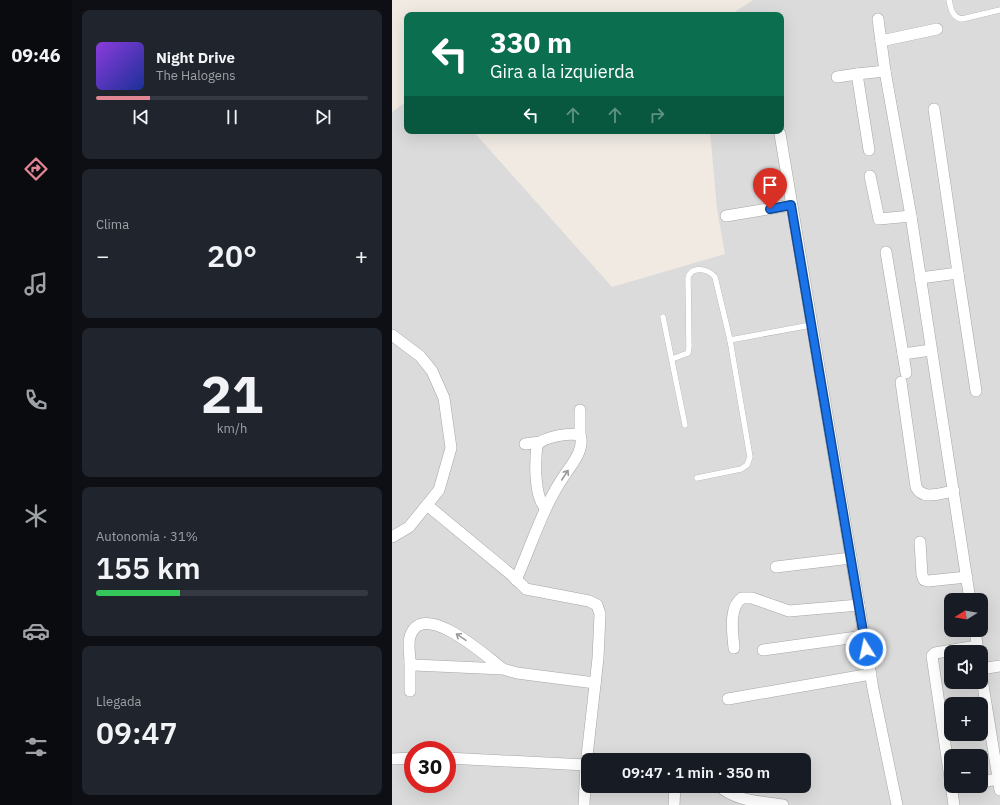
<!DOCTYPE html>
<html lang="es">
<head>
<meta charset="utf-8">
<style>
	body { margin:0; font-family:"IBM Plex Sans",sans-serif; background:#20242c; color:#f1f3f6; height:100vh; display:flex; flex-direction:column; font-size:15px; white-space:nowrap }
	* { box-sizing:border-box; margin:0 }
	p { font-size:13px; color:#9ea1a6 }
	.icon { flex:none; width:22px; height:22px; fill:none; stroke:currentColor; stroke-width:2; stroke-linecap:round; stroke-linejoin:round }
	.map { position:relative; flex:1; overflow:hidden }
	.sheet { display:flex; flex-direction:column; gap:10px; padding:10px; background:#0d0f14; width:320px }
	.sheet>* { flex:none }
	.guide { position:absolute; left:12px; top:12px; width:380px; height:122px; border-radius:8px; box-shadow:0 4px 16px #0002; background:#0b6e4f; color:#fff; overflow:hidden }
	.needle { width:26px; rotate:259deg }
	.controls { position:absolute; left:552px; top:593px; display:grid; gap:8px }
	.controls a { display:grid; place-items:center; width:44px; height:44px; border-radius:8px; background:#171b24; box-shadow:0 4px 16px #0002; font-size:20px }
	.speed { position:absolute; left:12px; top:741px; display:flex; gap:8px; font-size:20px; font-weight:700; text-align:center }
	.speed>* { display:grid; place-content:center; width:52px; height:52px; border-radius:50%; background:#171b24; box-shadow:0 4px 16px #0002; line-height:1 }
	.speed .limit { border:6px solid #d22; background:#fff; color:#111 }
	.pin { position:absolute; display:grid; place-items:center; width:34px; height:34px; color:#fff; margin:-41px -17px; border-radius:50% 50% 50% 0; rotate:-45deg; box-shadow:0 0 4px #0007 }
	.pin .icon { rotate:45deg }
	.me { position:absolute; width:44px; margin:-22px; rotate:350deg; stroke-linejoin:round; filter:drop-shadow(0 0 3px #0008) }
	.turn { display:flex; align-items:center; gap:14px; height:84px; padding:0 20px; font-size:18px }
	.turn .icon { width:52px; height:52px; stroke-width:2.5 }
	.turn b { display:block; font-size:28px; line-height:34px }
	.lanes { display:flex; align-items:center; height:38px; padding:0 20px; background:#0003; justify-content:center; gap:20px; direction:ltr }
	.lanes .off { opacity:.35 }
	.big { font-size:30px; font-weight:600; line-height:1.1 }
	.sheet .tile { flex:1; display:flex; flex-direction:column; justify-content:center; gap:6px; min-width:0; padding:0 14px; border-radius:8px; background:#20242c }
	.sheet .dial { align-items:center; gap:0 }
	.dial b { font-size:52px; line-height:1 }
	.song { display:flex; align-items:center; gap:12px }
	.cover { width:48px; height:48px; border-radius:6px; background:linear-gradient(135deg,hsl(270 70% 55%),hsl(230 70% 35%)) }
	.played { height:4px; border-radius:2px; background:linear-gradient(90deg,#e08694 20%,#363941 20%) }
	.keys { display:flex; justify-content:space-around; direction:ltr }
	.heat { display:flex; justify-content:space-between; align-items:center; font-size:22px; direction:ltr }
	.charge { height:6px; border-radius:3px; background:linear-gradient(90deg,#34c759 31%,#363941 0) }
	.trip { position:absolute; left:189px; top:753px; width:230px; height:40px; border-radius:8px; background:#171b24; box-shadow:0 4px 16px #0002; font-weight:600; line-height:40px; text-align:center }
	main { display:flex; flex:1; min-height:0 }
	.tabs { display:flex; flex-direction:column; width:72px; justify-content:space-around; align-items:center; background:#090b0e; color:#9ea1a6 }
	.tabs .icon { width:28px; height:28px }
	.tabs .selected { color:#e08694 }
	.tabs b { font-size:18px; color:#f1f3f6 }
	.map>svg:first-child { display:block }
	.residential { fill:#dcdbdb; fill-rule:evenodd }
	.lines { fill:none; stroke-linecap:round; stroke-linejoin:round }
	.lane-casing { stroke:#a5a5a5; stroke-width:6 }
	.street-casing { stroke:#a5a5a5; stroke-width:12 }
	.lane { stroke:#fff; stroke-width:5.5 }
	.street { stroke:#fff; stroke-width:11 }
	.oneway { stroke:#9a9a9a }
	.route-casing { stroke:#114b97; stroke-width:10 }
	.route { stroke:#1a73e8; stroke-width:7 }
</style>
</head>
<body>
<main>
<nav class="tabs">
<b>09:46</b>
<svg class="icon selected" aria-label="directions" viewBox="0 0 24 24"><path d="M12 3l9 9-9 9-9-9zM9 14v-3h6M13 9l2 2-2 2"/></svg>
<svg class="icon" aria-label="music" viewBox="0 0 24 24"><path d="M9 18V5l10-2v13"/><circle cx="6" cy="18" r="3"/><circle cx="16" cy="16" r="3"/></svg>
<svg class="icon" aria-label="phone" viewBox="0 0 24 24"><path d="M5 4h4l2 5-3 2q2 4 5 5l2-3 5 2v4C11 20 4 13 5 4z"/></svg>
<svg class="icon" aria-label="climate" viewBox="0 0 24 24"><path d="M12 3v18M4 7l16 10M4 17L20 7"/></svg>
<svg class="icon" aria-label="car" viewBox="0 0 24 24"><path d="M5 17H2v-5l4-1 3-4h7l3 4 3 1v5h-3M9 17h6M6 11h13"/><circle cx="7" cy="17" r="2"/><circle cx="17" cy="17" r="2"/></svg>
<svg class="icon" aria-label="filters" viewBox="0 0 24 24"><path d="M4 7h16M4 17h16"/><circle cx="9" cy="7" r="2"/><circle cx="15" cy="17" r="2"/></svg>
</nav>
<section class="sheet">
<div class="tile">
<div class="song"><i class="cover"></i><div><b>Night Drive</b><p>The Halogens</p></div></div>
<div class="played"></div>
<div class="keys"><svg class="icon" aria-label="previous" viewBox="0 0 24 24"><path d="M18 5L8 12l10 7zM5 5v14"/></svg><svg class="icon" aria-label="pause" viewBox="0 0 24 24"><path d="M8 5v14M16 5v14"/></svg><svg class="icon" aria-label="next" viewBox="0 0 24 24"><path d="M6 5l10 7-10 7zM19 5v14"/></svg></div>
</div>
<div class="tile"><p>Clima</p>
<div class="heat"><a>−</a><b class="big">20°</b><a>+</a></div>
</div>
<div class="tile dial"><b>21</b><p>km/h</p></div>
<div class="tile"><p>Autonomía · 31%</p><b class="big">155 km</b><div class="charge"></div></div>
<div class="tile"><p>Llegada</p><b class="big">09:47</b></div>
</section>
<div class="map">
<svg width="608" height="805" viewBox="0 0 608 805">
	<rect width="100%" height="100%" fill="#f0eae3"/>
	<!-- residential -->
	<path class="residential" d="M361,0H608V805H0V112L15,101V131H81L220,287L333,254L325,209L318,131H389V15H338ZM559,600H589V630H559ZM559,652H589V682H559ZM559,704H589V734H559ZM21,750H55V784H21ZM559,756H589V786H559ZM196,760H412V786H196Z"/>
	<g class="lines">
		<!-- lane casing -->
		<g class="lane-casing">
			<g id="lane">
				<path d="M557,0C559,9 560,17 570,19L608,10"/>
				<path d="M271,317L293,425"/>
				<path d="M280,359L296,353L297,347L296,278C300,265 316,269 323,277L338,340L419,325"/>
				<path d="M305,478L349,469L355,465L358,457L338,340"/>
			</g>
		</g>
		<!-- street casing -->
		<g class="street-casing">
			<g id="street">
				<path d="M486,19L493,71L519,216L578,600"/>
				<path d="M489,41L545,29"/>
				<path d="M445,77L465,74"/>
				<path d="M542,109L566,273"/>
				<path d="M388,134L481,689L505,805"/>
				<path d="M477,150L465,74L493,71"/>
				<path d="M478,176L487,219L519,216"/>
				<path d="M334,216L399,205"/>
				<path d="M494,252L511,354L539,350"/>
				<path d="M528,278L566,273L584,391"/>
				<path d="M0,335L28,356L40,371L52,398L59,448L47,490L17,527L0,537"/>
				<path d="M511,354L514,373"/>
				<path d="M509,382L524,487C531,501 549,493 562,491"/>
				<path d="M188,410V435"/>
				<path d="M133,444L148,442"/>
				<path d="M35,505L122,577L134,589L197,601L205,605L208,614L206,658L194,765L55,758"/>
				<path d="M528,542L530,575L532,580L536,581L575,577"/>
				<path d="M384,567L459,558"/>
				<path d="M124,580C140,544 151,506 174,473C181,463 193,448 188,435C177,433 153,436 145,445C143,462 142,496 153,508"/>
				<path d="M583,630L586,652"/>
				<path d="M342,648C341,635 336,607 350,598H360L397,611L467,605"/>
				<path d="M371,650L472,636"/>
				<path d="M111,669C96,658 33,600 19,634C15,642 18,654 18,662L22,665L111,669L125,673L203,683"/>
				<path d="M589,669L608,666"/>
				<path d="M589,673L608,790"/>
				<path d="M18,691V662"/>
				<path d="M336,699L479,674"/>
				<path d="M0,759L21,758"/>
				<path d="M589,782L606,779"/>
				<path d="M327,786C345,802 368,801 391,805"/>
				<path d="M192,805L194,765H196"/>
				<path d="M282,805L283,786"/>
				<path d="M562,805L540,656L543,653L585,646"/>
			</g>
		</g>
		<!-- lane -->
		<use href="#lane" class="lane"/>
		<!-- street -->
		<use href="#street" class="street"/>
	</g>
	<!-- one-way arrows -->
	<defs><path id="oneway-shaft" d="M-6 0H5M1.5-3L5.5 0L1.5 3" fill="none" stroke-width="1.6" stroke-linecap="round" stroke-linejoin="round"/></defs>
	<g class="oneway">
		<use href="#oneway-shaft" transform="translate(173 475) rotate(-57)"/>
		<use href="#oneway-shaft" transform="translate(69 637) rotate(-146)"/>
	</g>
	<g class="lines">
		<!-- route casing -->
		<g class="route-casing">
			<path id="route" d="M378,209L399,205L474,649"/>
		</g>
		<!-- route -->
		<use href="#route" class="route"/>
	</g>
</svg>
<div class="controls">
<a><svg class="needle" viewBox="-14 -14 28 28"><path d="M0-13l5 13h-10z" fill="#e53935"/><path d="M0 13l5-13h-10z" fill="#9ea1a6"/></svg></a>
<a><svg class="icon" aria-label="sound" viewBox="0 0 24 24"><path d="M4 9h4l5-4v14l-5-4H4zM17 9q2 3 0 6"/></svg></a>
<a>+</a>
<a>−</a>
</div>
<div class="speed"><div class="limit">30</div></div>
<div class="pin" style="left:378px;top:209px;background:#d93025"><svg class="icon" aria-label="arrive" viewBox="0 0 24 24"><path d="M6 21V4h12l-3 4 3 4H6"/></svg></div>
<svg class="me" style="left:474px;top:649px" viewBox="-20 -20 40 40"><circle r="17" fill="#1a73e8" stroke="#fff" stroke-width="3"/><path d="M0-11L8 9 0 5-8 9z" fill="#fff"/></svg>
<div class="trip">09:47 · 1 min · 350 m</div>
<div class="guide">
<div class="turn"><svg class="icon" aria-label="left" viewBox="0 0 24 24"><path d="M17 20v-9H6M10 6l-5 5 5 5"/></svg><div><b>330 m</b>Gira a la izquierda</div></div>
<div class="lanes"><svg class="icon" aria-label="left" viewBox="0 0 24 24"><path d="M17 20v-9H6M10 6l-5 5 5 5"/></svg><svg class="icon off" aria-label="ahead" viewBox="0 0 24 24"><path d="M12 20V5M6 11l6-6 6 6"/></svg><svg class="icon off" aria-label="ahead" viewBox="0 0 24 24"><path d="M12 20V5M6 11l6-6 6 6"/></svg><svg class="icon off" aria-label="right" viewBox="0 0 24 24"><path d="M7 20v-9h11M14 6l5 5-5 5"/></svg></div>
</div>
</div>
</main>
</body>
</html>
